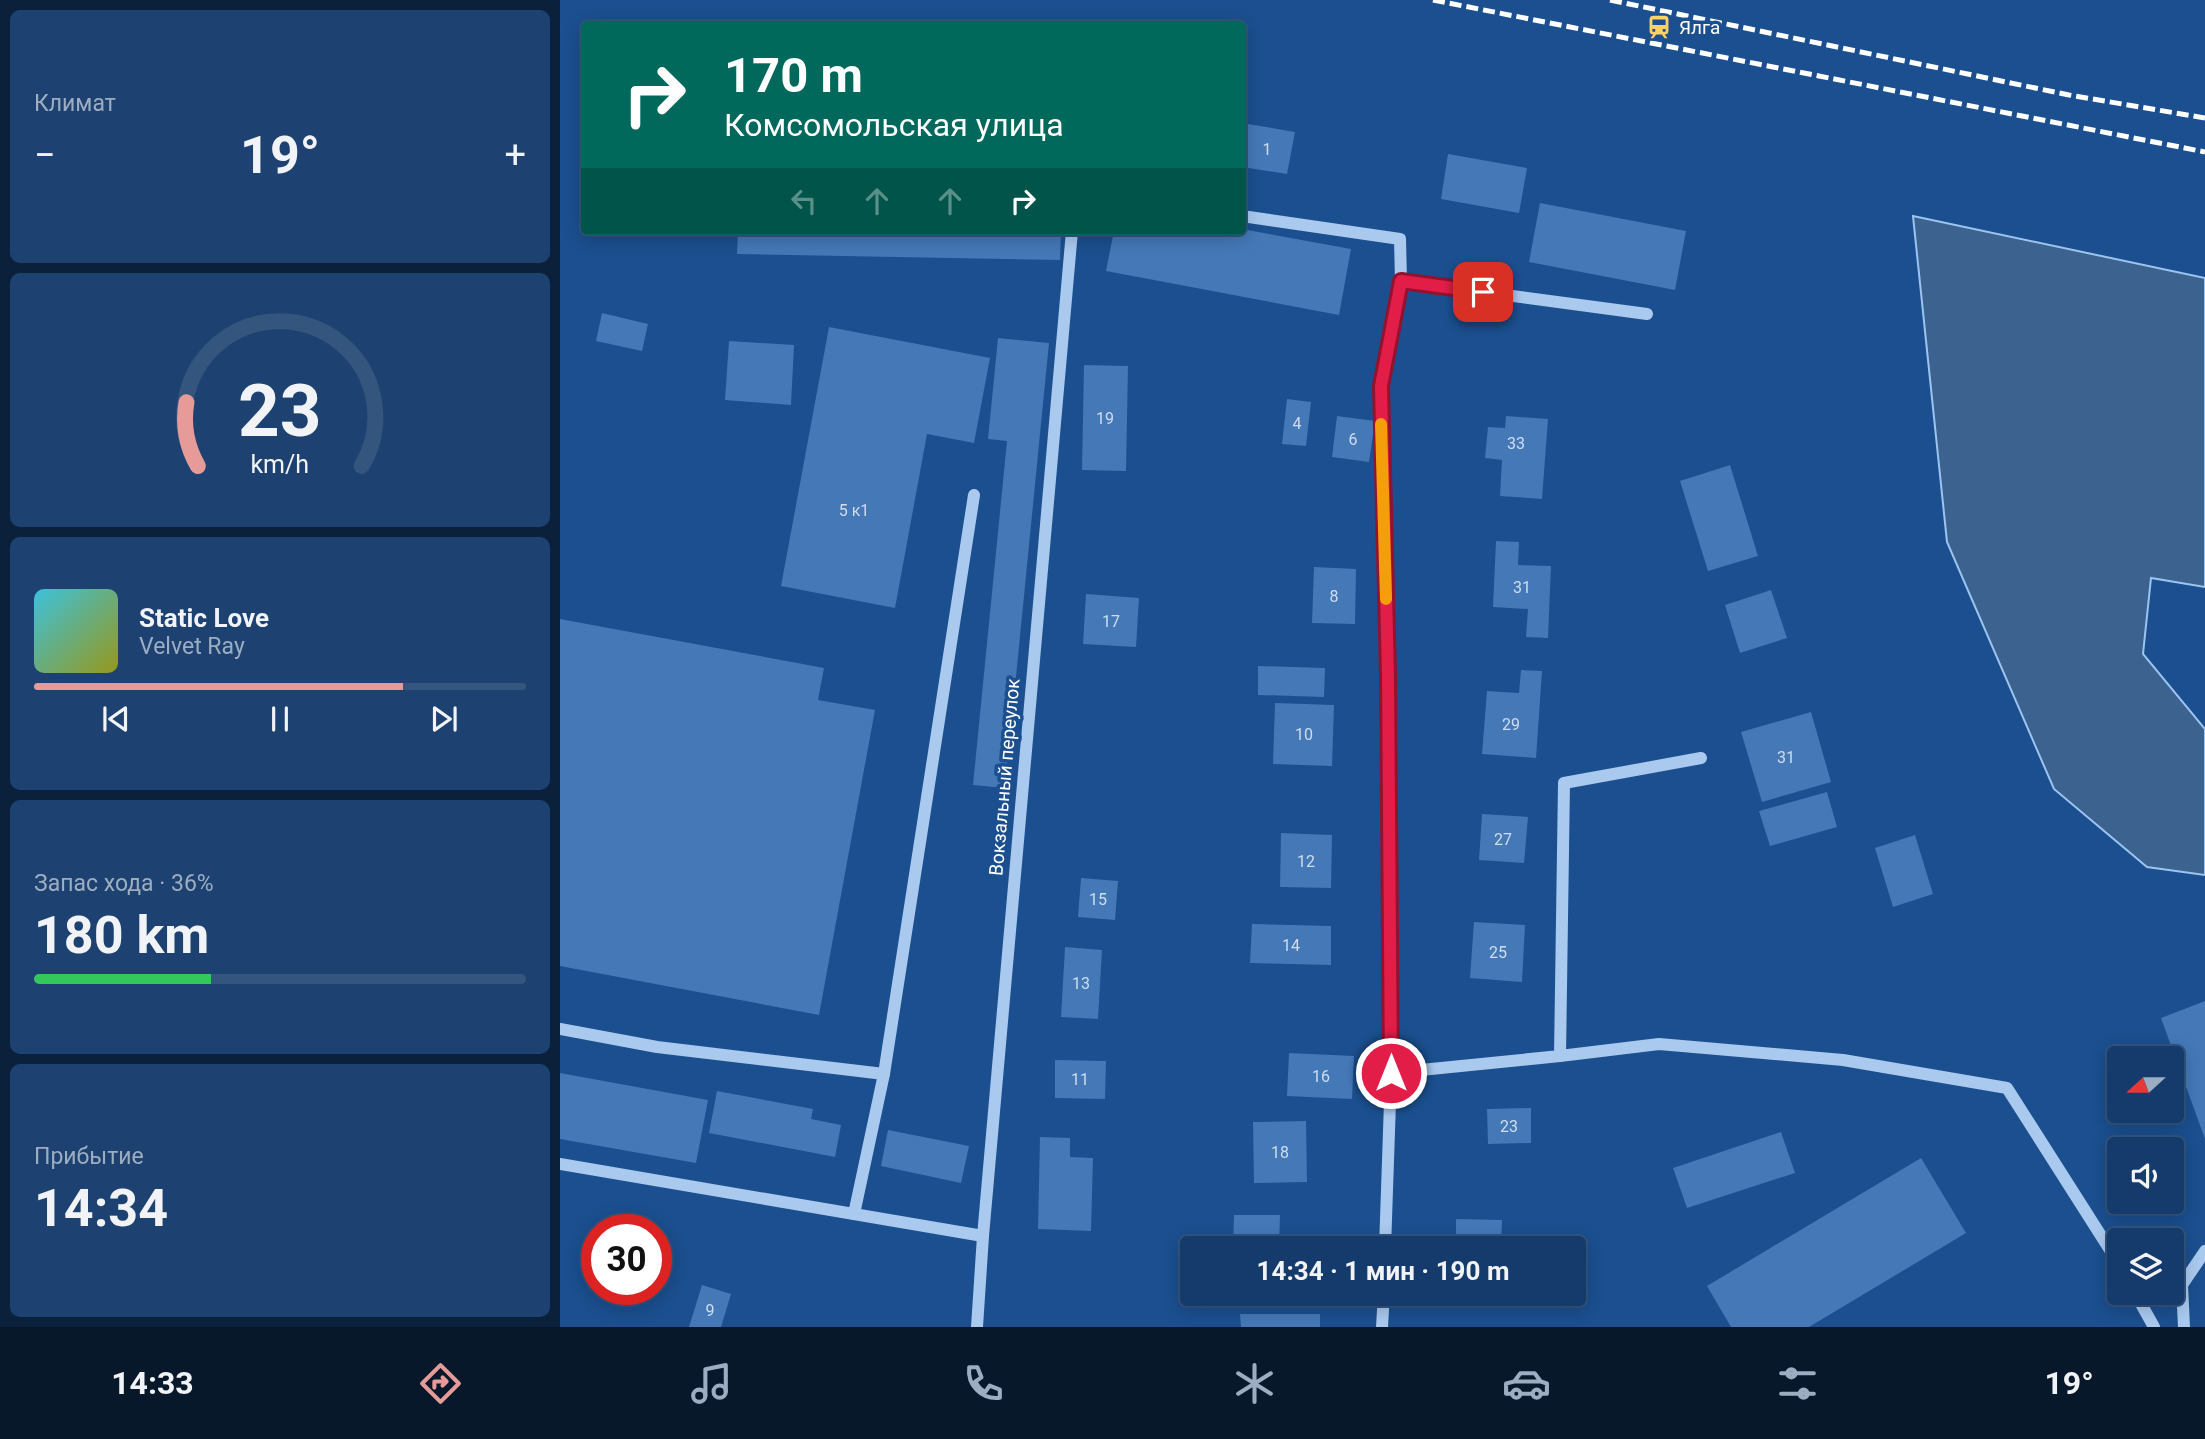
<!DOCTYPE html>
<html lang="ru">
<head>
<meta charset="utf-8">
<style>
	body { margin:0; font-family:Roboto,sans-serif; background:#1d4271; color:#f1f3f6; height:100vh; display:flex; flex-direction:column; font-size:26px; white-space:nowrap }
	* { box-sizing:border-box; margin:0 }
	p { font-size:23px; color:#9dadc1 }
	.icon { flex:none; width:38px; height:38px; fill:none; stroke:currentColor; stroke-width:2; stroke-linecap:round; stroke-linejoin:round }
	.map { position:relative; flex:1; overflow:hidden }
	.details { display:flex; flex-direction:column; gap:10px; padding:10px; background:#0b203b; width:560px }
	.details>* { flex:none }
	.hud { position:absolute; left:21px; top:21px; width:665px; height:214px; border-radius:7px; box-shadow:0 4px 18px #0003,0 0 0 2px #33557e; background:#00695c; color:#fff; overflow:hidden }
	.needle { width:46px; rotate:249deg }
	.buttons { position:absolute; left:1547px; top:1046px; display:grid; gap:14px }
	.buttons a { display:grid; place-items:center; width:77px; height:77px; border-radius:7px; background:#143b6b; box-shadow:0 4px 18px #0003,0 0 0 2px #33557e; font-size:35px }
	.speed { position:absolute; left:21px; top:1214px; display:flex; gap:14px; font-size:35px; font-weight:700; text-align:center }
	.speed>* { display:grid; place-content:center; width:91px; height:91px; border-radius:50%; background:#143b6b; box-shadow:0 4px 18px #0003,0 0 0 2px #33557e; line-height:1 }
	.speed .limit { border:10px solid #d22; background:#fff; color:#111 }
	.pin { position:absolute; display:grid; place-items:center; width:60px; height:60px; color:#fff; margin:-30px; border-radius:14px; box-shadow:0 4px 10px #0006 }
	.me { position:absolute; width:77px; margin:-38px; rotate:0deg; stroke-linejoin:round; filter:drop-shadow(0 0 5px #0008) }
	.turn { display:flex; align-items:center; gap:24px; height:147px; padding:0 28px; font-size:32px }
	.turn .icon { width:91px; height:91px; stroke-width:2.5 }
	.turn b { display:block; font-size:49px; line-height:60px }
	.lanes { display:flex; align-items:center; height:66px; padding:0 28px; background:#0003; justify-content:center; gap:35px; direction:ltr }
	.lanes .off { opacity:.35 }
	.big { font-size:52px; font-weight:700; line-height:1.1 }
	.details .widget { flex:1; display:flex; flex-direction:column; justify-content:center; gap:10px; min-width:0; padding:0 24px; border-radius:10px; background:#1d4271 }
	.details .dial { align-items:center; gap:0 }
	.dial svg { height:182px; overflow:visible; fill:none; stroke:#33557e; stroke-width:7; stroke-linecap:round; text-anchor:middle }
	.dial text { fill:#f1f3f6; stroke:none }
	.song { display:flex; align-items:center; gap:21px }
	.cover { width:84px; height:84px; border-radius:10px; background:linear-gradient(135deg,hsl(190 70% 55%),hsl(60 70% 35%)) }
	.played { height:7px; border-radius:4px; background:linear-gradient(90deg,#e69b98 75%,#33557e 75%) }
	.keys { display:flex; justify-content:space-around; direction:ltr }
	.heat { display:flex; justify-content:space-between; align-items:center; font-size:38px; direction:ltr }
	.charge { height:10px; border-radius:5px; background:linear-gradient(90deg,#34c759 36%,#33557e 0) }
	.trip { position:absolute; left:620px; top:1236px; width:406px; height:70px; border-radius:7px; background:#143b6b; box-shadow:0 4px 18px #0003,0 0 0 2px #33557e; font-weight:700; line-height:70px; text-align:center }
	.menu { display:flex; height:112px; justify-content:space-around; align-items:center; background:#08182b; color:#9dadc1 }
	.menu .icon { width:49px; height:49px }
	.menu .current { color:#e69b98 }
	.menu b { font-size:32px; color:#f1f3f6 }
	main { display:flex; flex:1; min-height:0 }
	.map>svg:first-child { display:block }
	.water { fill:#3c6290; stroke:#9cc4f0; stroke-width:2 }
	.building { fill:#4478b7 }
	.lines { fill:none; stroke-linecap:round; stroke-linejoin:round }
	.minor { stroke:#a9c9ee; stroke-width:12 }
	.rail { stroke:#fff; stroke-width:5; stroke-dasharray:12 5; stroke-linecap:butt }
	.route-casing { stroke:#92132f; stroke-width:18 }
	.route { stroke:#e11d48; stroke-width:12 }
	.slow { stroke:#f59e0b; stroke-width:12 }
	.labels { text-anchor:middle; stroke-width:7; stroke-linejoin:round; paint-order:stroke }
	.number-label { font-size:16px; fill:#d0dded }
	.poi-label { font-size:19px; fill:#fff; stroke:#1b4f8f; text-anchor:start }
	.street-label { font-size:19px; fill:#fff; stroke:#1b4f8f }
</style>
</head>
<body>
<main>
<section class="details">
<div class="widget"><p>Климат</p>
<div class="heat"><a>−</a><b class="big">19°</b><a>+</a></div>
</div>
<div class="widget dial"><svg viewBox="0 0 100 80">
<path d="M14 69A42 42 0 1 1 86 69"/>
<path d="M14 69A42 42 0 0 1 9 41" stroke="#e69b98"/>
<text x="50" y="56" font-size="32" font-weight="700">23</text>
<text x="50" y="72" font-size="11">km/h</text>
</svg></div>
<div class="widget">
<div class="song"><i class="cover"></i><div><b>Static Love</b><p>Velvet Ray</p></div></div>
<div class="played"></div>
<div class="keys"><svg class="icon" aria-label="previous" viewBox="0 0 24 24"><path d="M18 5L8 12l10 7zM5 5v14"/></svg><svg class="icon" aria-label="pause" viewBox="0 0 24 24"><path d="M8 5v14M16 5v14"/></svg><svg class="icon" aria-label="next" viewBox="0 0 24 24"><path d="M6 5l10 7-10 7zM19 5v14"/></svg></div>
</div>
<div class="widget"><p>Запас хода · 36%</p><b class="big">180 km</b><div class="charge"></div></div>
<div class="widget"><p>Прибытие</p><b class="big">14:34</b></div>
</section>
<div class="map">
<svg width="1645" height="1327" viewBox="0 0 1645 1327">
	<rect width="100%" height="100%" fill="#1b4f8f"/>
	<!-- water -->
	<path class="water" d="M1353,216L1645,278V587L1591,578L1583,654L1645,729V875L1587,867L1494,789L1387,542Z"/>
	<!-- building -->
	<g class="building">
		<path d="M682,123L735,132L727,174L682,167Z"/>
		<path d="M888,154L967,168L959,213L881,199Z"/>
		<path d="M980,203L1126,231L1115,290L969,262Z"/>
		<path d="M682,229L791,249L779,315L546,271L554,231H682Z"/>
		<path d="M178,231H501L500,260L177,254Z"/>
		<path d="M42,313L88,324L82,351L36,341Z"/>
		<path d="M269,327L430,358L414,443L367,434L335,608L221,586Z"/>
		<path d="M438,338L489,343L445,788L413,785L447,441L428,439Z"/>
		<path d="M169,341L234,345L231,405L165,400Z"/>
		<path d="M524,365L568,366L566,471L522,470Z"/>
		<path d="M727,399L751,402L746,446L722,444Z"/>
		<path d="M777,416L815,421L809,462L772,457Z"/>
		<path d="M946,416L988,419L982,499L940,496L942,460L925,458L928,427L945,428Z"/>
		<path d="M1170,465L1198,556L1148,571L1120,481Z"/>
		<path d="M936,541L959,542L958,565L991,566L988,638L966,637L968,609L933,607Z"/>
		<path d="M754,567L796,569L795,624L752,623Z"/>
		<path d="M1211,590L1227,638L1180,653L1165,605Z"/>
		<path d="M526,594L579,598L576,647L523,644Z"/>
		<path d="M0,619L264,668L258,700L315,710L259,1015L0,966Z"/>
		<path d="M698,666L765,668L764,697L698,695Z"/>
		<path d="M961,670L982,671L976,758L922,754L927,691L959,693Z"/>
		<path d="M715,703L774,705L772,766L713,764Z"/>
		<path d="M1251,712L1271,782L1202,802L1181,732Z"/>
		<path d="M1267,792L1277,827L1210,846L1199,811Z"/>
		<path d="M922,814L968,817L964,863L919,860Z"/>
		<path d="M721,833L772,835L771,888L720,887Z"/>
		<path d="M1355,835L1373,894L1333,907L1315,848Z"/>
		<path d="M521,878L558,881L555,920L518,917Z"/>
		<path d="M914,922L965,925L962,982L910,978Z"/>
		<path d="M692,924L771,926V965L690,963Z"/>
		<path d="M505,947L542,950L538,1019L501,1017Z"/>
		<path d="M1645,1001V1139L1601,1018Z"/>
		<path d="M729,1053L794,1056L792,1099L727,1096Z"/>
		<path d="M495,1060L546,1061L545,1099L495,1098Z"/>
		<path d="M0,1073L148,1100L136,1163L0,1139Z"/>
		<path d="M157,1091L253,1109L251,1119L281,1125L275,1157L149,1133Z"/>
		<path d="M971,1108V1143L928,1144L927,1109Z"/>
		<path d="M746,1121L747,1182L694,1183L693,1122Z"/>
		<path d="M328,1130L409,1146L401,1183L321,1166Z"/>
		<path d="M1221,1132L1235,1173L1127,1208L1113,1168Z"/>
		<path d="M480,1137L510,1138V1157L533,1158L531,1231L478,1229Z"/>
		<path d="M1361,1158L1406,1233L1249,1327H1171L1147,1286Z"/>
		<path d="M674,1215H720L719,1248H673Z"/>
		<path d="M896,1219L942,1220L941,1248H896Z"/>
		<path d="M142,1285L171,1294L161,1327H129Z"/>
		<path d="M680,1314H760V1327H681Z"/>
	</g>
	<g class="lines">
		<!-- minor -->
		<g class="minor">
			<path d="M682,216L840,239L841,281"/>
			<path d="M0,1029L97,1047L324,1074"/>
			<path d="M1000,1056L1099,1044L1283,1060L1447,1088L1559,1264"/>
			<path d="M831,1073L1000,1056L1004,783L1141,758"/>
			<path d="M0,1164L423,1236"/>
			<path d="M294,1214L324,1074L414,495"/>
			<path d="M825,1248L831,1073L828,675L820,386L841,281L1087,314"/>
			<path d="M1575,1293L1594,1327"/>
			<path d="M417,1327L423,1236L512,231"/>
			<path d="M822,1327L824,1293"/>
			<path d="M1624,1327L1622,1285L1645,1251"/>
		</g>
		<!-- rail -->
		<g class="rail">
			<path d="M873,0L1645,152"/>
			<path d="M1050,0L1509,95L1645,118"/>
		</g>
	</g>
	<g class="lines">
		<!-- route casing -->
		<g class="route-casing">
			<path id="route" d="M831,1073L828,675L821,386L841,281L923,292"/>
		</g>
		<!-- route -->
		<use href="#route" class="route"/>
		<!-- slow -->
		<path class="slow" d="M821,424L826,599"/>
	</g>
	<!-- icons -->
	<defs>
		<g id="station-bare" transform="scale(1.89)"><path d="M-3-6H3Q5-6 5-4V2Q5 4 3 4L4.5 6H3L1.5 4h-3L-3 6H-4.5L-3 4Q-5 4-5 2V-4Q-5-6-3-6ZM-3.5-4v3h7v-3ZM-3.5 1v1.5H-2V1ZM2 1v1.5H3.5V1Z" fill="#ffd166" stroke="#1b4f8f" stroke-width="2.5" paint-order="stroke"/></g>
	</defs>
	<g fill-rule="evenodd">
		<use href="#station-bare" x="1099" y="27"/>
	</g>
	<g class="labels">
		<!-- number labels -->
		<g class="number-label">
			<text x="707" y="155">1</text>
			<text x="545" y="424">19</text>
			<text x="737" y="429">4</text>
			<text x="793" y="445">6</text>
			<text x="956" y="449">33</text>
			<text x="294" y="516">5 к1</text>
			<text x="962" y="593">31</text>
			<text x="774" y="602">8</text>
			<text x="551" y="627">17</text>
			<text x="951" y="730">29</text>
			<text x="744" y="740">10</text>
			<text x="1226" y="763">31</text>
			<text x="943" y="845">27</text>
			<text x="746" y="867">12</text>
			<text x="538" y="905">15</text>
			<text x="731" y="951">14</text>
			<text x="938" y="958">25</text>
			<text x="521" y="989">13</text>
			<text x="761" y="1082">16</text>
			<text x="520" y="1085">11</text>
			<text x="949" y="1132">23</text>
			<text x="720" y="1158">18</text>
			<text x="150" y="1316">9</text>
		</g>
		<!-- poi labels -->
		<g class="poi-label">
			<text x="1119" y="34">Ялга</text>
		</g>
		<!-- street labels -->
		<g class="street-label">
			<text transform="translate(444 777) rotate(-85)" y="7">Вокзальный переулок</text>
		</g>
	</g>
</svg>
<div class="buttons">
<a><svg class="needle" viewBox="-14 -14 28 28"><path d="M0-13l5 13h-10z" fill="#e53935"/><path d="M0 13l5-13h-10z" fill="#9dadc1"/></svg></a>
<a><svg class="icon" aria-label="sound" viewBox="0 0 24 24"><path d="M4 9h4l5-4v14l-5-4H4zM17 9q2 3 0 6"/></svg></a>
<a><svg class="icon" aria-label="layers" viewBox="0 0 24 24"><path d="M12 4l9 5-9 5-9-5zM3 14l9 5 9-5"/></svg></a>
</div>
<div class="speed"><div class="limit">30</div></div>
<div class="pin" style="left:923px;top:292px;background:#d93025"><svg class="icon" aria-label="arrive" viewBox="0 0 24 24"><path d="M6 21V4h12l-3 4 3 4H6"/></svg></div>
<svg class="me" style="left:831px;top:1073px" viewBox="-20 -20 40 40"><circle r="17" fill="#e11d48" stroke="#fff" stroke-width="3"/><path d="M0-11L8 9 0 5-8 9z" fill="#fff"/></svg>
<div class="trip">14:34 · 1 мин · 190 m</div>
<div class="hud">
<div class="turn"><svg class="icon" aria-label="right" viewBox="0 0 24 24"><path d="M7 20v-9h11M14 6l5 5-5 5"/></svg><div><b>170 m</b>Комсомольская улица</div></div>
<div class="lanes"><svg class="icon off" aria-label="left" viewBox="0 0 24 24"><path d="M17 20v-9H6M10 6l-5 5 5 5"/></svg><svg class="icon off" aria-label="ahead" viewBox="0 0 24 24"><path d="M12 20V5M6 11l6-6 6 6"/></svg><svg class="icon off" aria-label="ahead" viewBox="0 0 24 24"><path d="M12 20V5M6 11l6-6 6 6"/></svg><svg class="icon" aria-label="right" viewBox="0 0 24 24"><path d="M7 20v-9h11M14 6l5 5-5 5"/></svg></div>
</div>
</div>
</main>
<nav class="menu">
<b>14:33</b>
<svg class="icon current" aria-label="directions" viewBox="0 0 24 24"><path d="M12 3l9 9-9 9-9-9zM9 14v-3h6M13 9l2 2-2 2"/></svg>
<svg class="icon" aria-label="music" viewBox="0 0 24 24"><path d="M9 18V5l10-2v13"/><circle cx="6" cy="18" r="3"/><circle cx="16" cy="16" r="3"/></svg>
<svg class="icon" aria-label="phone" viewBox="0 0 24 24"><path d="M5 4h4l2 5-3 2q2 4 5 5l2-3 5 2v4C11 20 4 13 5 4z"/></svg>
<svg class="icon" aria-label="climate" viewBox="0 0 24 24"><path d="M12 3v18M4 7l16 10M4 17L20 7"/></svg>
<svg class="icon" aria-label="car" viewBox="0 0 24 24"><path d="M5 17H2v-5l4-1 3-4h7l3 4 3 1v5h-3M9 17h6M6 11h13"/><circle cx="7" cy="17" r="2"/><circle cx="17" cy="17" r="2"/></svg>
<svg class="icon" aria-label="filters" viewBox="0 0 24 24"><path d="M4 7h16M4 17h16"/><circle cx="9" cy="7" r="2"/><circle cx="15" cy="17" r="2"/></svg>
<b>19°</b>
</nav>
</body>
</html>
